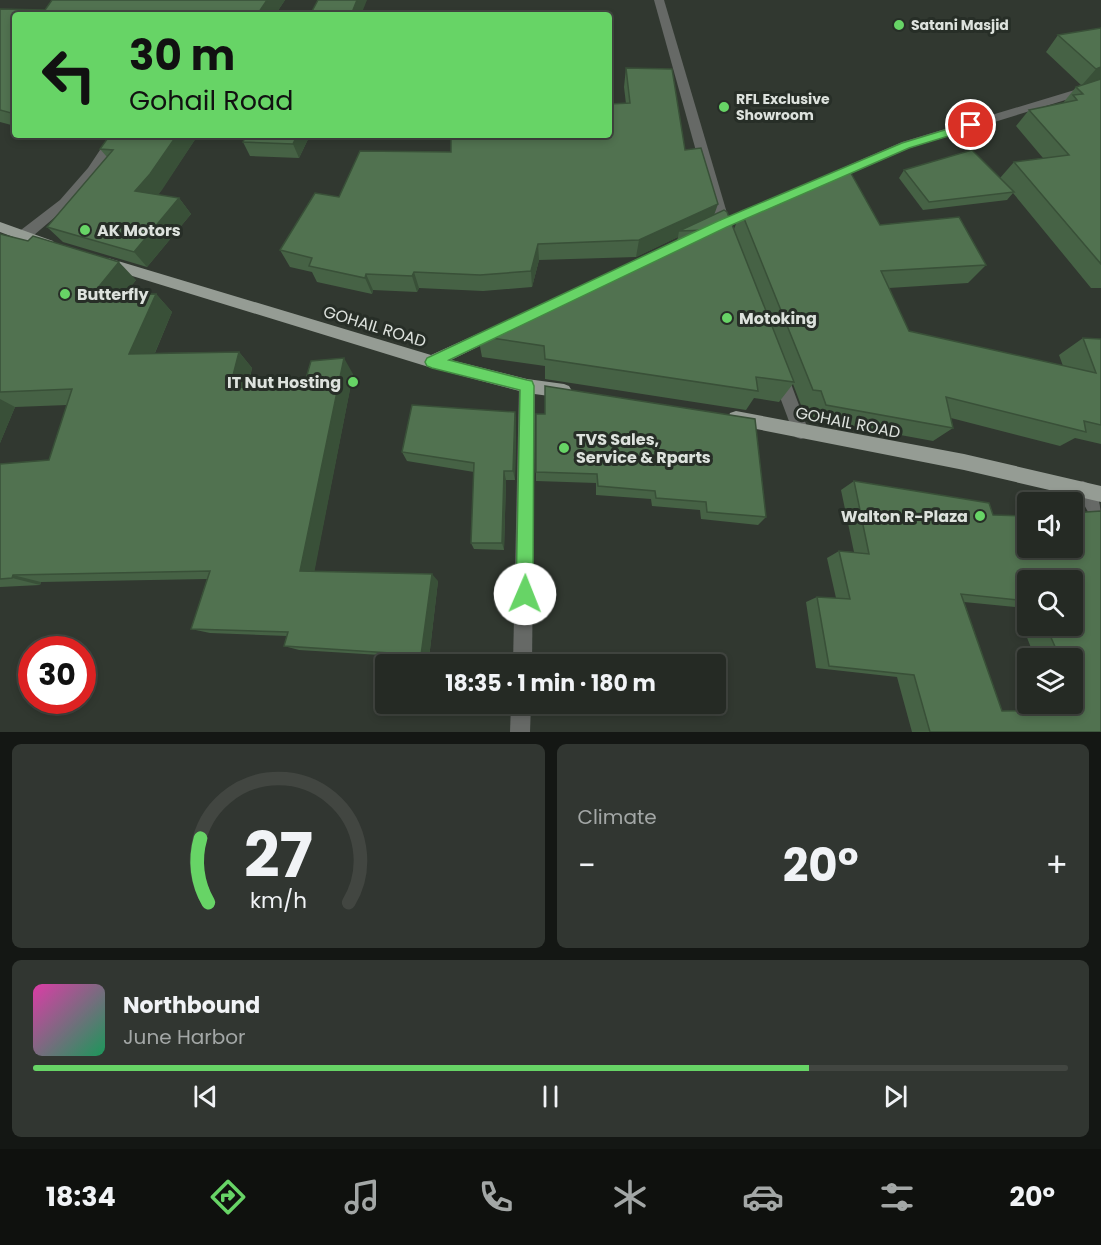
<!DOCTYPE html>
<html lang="en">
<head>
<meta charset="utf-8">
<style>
	body { margin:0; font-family:Poppins,sans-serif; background:#313631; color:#f1f3f6; height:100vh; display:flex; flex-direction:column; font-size:22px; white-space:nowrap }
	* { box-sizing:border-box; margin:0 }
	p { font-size:20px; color:#a3a7a6 }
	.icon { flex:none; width:33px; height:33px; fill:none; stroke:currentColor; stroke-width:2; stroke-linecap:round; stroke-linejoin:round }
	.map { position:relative; height:732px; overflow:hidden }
	.side { display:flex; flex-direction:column; gap:12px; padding:12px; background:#141714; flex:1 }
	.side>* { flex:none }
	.hud { position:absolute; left:12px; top:12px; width:600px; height:126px; border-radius:6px; box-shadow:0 3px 9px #0003,0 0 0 2px #424641; background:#67d466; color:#111; overflow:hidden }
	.buttons { position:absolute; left:1017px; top:492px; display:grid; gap:12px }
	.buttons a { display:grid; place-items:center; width:66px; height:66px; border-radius:6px; background:#252a24; box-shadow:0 3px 9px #0003,0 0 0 2px #424641; font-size:30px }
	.speed { position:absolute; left:18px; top:636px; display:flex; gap:12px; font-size:30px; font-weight:700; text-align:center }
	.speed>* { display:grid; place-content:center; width:78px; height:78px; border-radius:50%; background:#252a24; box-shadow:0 3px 9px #0003,0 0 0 2px #424641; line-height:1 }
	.speed .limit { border:9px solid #d22; background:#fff; color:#111 }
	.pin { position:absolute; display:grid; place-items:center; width:51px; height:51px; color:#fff; margin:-26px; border:3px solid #fff; border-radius:50%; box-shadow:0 2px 6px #0007 }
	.me { position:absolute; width:66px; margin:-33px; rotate:1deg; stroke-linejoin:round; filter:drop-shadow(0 0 4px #0008) }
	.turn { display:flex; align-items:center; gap:21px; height:126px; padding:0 18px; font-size:27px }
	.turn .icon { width:78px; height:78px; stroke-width:2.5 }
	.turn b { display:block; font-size:42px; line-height:51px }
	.big { font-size:45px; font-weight:700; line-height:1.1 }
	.side .widget { flex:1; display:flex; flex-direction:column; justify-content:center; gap:9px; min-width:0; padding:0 21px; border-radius:9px; background:#313631 }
	.side .dial { align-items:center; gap:0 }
	.dial svg { height:156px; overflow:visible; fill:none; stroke:#424641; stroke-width:7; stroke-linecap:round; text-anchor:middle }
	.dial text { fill:#f1f3f6; stroke:none }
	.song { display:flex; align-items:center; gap:18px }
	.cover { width:72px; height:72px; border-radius:9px; background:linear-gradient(135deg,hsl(320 70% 55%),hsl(150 70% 35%)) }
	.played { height:6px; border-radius:3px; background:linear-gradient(90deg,#67d466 75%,#424641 75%) }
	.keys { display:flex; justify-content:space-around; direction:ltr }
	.heat { display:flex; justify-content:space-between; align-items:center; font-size:33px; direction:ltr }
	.side .tiles { flex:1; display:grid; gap:12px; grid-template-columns:1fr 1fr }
	.widget:last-child { grid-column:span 2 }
	.trip { position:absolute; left:375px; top:654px; width:351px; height:60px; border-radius:6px; background:#252a24; box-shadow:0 3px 9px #0003,0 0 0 2px #424641; font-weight:700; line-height:60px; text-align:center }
	.tabs { display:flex; height:96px; justify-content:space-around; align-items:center; background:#0f110e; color:#a3a7a6 }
	.tabs .icon { width:42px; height:42px }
	.tabs .on { color:#67d466 }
	.tabs b { font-size:27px; color:#f1f3f6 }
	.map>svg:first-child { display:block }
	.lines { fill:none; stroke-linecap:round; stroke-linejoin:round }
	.minor { fill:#666966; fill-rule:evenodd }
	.major { fill:#959c94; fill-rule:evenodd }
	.wall { fill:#466245; fill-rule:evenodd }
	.shaded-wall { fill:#395038 }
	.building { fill:#517250; stroke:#395038; stroke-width:1.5; fill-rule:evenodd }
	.route { fill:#67d466; stroke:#438a42; stroke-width:1.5 }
	.poi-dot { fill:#67d466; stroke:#272e27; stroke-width:2 }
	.labels { text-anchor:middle; stroke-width:6; stroke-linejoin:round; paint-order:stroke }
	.far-poi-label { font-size:14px; font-weight:bold; fill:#dde2dd; stroke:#272e27; text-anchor:start }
	.poi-label { font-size:16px; font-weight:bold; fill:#dde2dd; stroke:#272e27; text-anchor:start }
	.street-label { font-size:16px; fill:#dde2dd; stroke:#272e27 }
</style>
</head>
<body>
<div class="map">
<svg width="1101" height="732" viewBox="0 0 1101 732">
	<rect width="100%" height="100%" fill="#313830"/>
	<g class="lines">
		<!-- minor -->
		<g class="minor">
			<path d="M654,0H664L732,230L730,233H720L718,230Z"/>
			<path d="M1101,82V89L910,148L834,181L830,182L824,178L826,175L902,142Z"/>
			<path d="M110,135H122L96,174L68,206L27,241L5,270L0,271V256L17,233L60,200L88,168Z"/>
			<path d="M779,366L784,368L787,373L809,432L807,437L801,439L795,437L793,432L771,373L774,368Z"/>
			<path d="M527,379L532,381L535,386L532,664H513L519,386L522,381Z"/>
			<path d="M1083,481C1101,488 1101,510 1101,527L1095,524L1075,489L1077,483Z"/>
			<path d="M511,704H531L530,732H510Z"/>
		</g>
		<!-- major -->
		<g class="major">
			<path d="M0,222L53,241L55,245L48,250L0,232Z"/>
			<path d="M108,258L431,355L497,325L502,327L504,331L502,335L451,360L527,379L564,384L569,386L572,391L569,396L564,398L527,393L432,368L103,267L101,263Z"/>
			<path d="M736,411L964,454L1101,486V502L964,470L736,425L730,423L728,418L730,413Z"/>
		</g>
	</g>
	<!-- wall -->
	<g class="wall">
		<path d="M285,0L275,15H15V126L0,122V9L45,10Z"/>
		<path d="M1101,28V288H1091L1013,193L1007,200L923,210L899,178L904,170L1000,178L1014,162L1043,158L1016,126L1029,110L1063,103L1076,87L1081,85L1046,52L1058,35Z"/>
		<path d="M626,68L685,150L714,215L734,229L741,211L880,225L986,265L968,283L889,288L909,331L1063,366L1059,355L1083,338L1101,339V444L1075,438L1060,446L951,418L953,428L933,441L813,419L808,406L801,405L793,384L779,402L754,398L746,410L545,379V366L482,357L478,336L676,245L678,237L636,257L539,260L532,287L483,291L419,288L417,292L373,290L372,294L317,282L312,272L290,267L280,250L339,197L451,152L626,104L624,87Z"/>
		<path d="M110,135H198L158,195L179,198L191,214L147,267L63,242L47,227L107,157L100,149Z"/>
		<path d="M310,135L299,158L250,156L243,142Z"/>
		<path d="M0,234L136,280L125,294H156L172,312L155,353L239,352L252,368L248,387L303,389L353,374L314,571L438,581L429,658L299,650L284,646L287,636L210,633L191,629L207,579L41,582L40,585L0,587V464L49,460L67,405L15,407L0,443Z"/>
		<path d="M515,412L516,423L515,480H506L504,550L474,549L471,543L474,472L407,461L402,452Z"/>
		<path d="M536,414L766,517L758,525L701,519L700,510L652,506L651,499L596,495V483L536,481Z"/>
		<path d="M854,481L989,503L993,515L1028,516V548H1072V513L1101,511V732H912L897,677L816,668L806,602L817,597L836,598L827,558L839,551L854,552L841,490ZM1028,580H1072V626H1028ZM964,602L1015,607L1035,658H1072V704H1053L1056,710L1002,711Z"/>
	</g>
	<!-- shaded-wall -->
	<g class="shaded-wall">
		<path d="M267,0H285L275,15H257Z"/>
		<path d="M357,0H367L361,15H351Z"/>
		<path d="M1101,67V81L1082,85L1096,69Z"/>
		<path d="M177,135H198L162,190L148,207L135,191Z"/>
		<path d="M297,135H310L299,158L293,144Z"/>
		<path d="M179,198L191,214L147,267L134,252Z"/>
		<path d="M718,204L712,221L679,231L678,237L636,257L639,240Z"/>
		<path d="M538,244L539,260L532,287L531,271Z"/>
		<path d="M119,262L136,280L110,312L92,295Z"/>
		<path d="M414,272L419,288L417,292L412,276Z"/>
		<path d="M366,274L373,290L372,294L365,278Z"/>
		<path d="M156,294L172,312L148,369L129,354Z"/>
		<path d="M239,352L252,368L244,401L230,387Z"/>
		<path d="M344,358L353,374L313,579L300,571Z"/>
		<path d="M0,399L15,407L0,443Z"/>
		<path d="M515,412L516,423L515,480L513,471Z"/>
		<path d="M504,471L506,480L504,550L502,543Z"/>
		<path d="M432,574L438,581L429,658L421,655Z"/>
		<path d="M13,575L41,582L40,585L12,578Z"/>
	</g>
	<!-- building -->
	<g class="building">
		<path d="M52,0H267L257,15H15V109L11,113L0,110V9L45,10Z"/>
		<path d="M318,0H357L351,15H310Z"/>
		<path d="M1101,28V67L1096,69L1058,35Z"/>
		<path d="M626,68L672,69L685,150L701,148L718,204L639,240L538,244L531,271L480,275L414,272L412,276L366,274L365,278L309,266L312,258L280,250L315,193L339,197L360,151L451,152V135H609V104L630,103Z"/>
		<path d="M1101,79V264L1014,162L1069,155L1029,110L1077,100L1073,95L1083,94L1076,87Z"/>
		<path d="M110,135H177L150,174L135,191L179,198L134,252L47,227L113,150L100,149Z"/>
		<path d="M246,135H297L293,144L243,142Z"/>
		<path d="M972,150L1014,192L929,202L904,170Z"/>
		<path d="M848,168L880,225L959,217L986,265L881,271L909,331L1096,373L1083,338L1101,339V425L1084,421L1086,432L946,397L953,428L826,405L821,391L813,390L741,211Z"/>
		<path d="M724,210L727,212L794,382L756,377L758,391L545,359L544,346L478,336L707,230L679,231Z"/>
		<path d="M0,234L28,241L33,236L119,262L92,295L156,294L129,354L239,352L230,387L303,389L311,361L344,358L300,571L432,574L421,655L284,646L288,632L191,629L210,571L13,575L12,578L0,579V464L49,460L72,389L0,392Z"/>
		<path d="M545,386L755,419L766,517L707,512L706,502L656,498L655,491L598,486L597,474L536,472V414H545Z"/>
		<path d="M412,405L515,412L513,471H504L502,543H471L474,463L402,452Z"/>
		<path d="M854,481L989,503L993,515L1028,516V548H1072V513L1101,511V732H930L914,675L829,666L817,597L850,599L839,551L869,554ZM1028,580H1072V626H1046L1060,658H1072V689L1081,710L1002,711L961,594L1028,601Z"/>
	</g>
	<!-- route -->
	<path class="route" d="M971,122L975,123V128L909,148L727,227L449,360L527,380L532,381L534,386L533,594L531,600L525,603L519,600L516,594L520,390L432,368L427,366L425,362L427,358L718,221L902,143Z"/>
	<!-- markers -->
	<g class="poi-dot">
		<circle cx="899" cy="25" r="6"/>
		<circle cx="724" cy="107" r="6"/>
		<circle cx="85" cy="230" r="6"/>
		<circle cx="65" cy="294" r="6"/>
		<circle cx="727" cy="318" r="6"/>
		<circle cx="353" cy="382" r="6"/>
		<circle cx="564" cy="448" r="6"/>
		<circle cx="980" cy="516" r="6"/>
	</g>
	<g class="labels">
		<!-- far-poi labels -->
		<g class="far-poi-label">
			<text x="911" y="30">Satani Masjid</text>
			<text x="736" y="104">RFL Exclusive<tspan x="736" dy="16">Showroom</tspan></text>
		</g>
		<!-- poi labels -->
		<g class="poi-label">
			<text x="97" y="236">AK Motors</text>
			<text x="77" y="300">Butterfly</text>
			<text x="739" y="324">Motoking</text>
			<text x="341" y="388" text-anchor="end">IT Nut Hosting</text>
			<text x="576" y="445">TVS Sales,<tspan x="576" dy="18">Service &amp; Rparts</tspan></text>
			<text x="968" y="522" text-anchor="end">Walton R-Plaza</text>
		</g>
		<!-- street labels -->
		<g class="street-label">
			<text transform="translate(375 326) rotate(17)" y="6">GOHAIL ROAD</text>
			<text transform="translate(848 422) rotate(11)" y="6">GOHAIL ROAD</text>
		</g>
	</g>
</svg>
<div class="buttons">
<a><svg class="icon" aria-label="sound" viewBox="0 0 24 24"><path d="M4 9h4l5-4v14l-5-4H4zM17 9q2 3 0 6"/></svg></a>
<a><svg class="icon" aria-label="search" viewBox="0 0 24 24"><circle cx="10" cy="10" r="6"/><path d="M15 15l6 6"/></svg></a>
<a><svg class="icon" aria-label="layers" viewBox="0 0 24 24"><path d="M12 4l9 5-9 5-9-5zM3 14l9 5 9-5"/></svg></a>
</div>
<div class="speed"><div class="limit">30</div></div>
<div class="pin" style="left:971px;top:125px;background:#d93025"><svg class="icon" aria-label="arrive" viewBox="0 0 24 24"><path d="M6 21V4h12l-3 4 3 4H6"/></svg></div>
<svg class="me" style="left:525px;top:594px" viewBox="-20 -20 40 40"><circle r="19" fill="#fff"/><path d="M0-13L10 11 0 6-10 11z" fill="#67d466"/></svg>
<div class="trip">18:35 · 1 min · 180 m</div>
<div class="hud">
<div class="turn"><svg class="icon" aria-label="left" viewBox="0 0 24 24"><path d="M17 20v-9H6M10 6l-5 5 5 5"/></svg><div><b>30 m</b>Gohail Road</div></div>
</div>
</div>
<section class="side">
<div class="tiles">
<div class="widget dial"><svg viewBox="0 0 100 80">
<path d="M14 69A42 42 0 1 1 86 69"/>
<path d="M14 69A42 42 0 0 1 10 36" stroke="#67d466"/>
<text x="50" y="56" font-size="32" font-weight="700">27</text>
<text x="50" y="72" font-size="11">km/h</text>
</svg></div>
<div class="widget"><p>Climate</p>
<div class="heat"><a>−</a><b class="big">20°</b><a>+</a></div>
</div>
<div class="widget">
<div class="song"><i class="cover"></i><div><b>Northbound</b><p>June Harbor</p></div></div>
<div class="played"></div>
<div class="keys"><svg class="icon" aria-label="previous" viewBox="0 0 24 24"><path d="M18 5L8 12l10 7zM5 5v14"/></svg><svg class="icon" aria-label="pause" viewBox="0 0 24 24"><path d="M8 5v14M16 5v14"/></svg><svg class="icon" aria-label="next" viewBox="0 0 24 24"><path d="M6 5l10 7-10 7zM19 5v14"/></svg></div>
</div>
</div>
</section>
<nav class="tabs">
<b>18:34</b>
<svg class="icon on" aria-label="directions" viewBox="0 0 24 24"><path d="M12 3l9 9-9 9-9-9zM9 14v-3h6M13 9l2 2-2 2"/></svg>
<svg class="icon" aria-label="music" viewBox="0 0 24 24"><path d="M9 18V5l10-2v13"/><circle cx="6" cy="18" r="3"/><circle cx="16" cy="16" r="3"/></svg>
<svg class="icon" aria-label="phone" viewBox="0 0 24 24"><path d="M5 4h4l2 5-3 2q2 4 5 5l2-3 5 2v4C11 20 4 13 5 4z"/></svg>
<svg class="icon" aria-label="climate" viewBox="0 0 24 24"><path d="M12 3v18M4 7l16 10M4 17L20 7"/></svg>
<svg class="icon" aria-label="car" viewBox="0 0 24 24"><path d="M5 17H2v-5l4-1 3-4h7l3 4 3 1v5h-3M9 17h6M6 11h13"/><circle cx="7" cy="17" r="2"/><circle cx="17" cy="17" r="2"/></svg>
<svg class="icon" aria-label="filters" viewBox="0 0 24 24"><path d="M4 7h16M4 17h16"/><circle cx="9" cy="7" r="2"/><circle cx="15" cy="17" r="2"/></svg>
<b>20°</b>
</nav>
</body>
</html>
